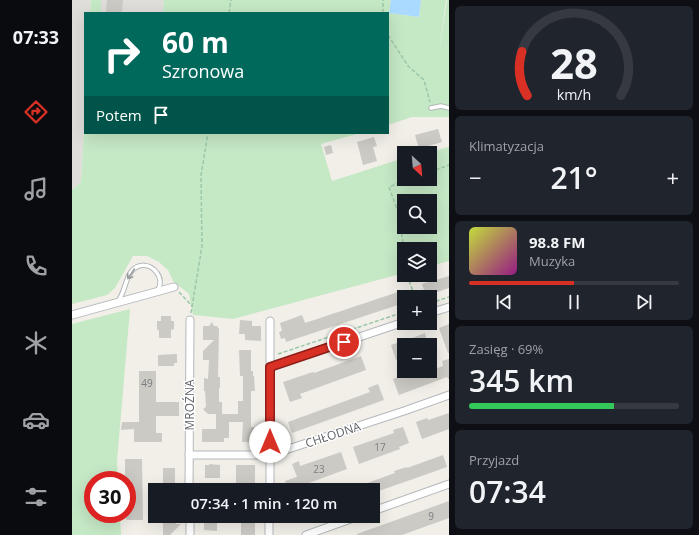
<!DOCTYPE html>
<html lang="pl">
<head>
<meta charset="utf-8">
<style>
	body { margin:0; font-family:"Open Sans",sans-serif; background:#20242c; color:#f1f3f6; height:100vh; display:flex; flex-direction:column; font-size:15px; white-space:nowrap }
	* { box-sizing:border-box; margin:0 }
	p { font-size:13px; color:#9ea1a6 }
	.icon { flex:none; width:22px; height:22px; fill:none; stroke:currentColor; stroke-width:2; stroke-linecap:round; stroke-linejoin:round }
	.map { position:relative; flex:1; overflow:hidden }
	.side { display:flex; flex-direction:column; gap:6px; padding:6px; background:#0d0f14; width:250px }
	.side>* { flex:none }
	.hud { position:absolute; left:12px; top:12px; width:305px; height:122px; border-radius:0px; box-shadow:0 4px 16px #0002; background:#00695c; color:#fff; overflow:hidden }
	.needle { width:26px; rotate:154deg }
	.buttons { position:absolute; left:325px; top:146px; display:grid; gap:8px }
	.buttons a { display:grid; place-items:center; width:40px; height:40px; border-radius:0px; background:#171b24; box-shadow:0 4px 16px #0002; font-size:20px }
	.speed { position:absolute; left:12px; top:471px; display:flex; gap:8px; font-size:20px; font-weight:700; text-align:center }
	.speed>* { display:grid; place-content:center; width:52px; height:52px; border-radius:50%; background:#171b24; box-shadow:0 4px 16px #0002; line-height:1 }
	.speed .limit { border:6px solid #d22; background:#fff; color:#111 }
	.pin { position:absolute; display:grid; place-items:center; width:34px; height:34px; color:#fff; margin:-17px; border:2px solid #fff; border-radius:50%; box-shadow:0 1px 4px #0007 }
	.me { position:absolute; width:44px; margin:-22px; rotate:0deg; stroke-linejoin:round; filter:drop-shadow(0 0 3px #0008) }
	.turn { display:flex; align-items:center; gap:14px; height:84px; padding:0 12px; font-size:18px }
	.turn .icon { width:52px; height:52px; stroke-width:2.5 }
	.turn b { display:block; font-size:28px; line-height:34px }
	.then { display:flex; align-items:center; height:38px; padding:0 12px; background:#0003; gap:8px; font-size:15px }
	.big { font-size:30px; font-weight:600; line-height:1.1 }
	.side .widget { flex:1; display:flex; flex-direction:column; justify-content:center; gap:6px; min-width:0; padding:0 14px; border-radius:6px; background:#20242c }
	.side .dial { align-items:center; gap:0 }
	.dial svg { height:104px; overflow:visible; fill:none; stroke:#363941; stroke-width:7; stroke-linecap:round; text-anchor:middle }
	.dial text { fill:#f1f3f6; stroke:none }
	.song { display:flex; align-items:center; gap:12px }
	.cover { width:48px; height:48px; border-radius:6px; background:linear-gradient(135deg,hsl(70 70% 55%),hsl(310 70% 35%)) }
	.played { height:4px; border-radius:2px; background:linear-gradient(90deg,#d93025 50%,#363941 50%) }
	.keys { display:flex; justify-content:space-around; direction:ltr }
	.heat { display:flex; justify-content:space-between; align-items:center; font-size:22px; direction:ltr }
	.charge { height:6px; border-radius:3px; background:linear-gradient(90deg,#34c759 69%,#363941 0) }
	.trip { position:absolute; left:76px; top:483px; width:232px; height:40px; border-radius:0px; background:#171b24; box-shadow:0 4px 16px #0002; font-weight:600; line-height:40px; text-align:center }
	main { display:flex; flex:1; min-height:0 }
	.tab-bar { display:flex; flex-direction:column; width:72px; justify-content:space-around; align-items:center; background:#090b0e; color:#9ea1a6 }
	.tab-bar .icon { width:28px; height:28px }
	.tab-bar .on { color:#d93025 }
	.tab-bar b { font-size:18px; color:#f1f3f6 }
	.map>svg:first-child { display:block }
	.industrial { fill:#e0deda }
	.green { fill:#c5e8c5; fill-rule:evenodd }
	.water { fill:#aadaff }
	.building { fill:#cccac5 }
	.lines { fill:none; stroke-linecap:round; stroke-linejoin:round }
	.lane-casing { stroke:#b5b8bc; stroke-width:5.5 }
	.street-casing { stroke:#b5b8bc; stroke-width:9 }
	.path { stroke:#9cc7a9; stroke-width:1.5; stroke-dasharray:4 2; stroke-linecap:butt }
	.lane { stroke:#fff; stroke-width:3.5 }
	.street { stroke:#fff; stroke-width:7 }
	.oneway { stroke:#979a9d }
	.route-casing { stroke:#8d1f18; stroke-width:10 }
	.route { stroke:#d93025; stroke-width:7 }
	.labels { text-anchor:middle; stroke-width:3; stroke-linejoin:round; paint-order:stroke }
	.number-label { font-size:10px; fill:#7a7d7f }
	.street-label { font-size:12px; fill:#5f6368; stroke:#fff }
</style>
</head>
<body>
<main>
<nav class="tab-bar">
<b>07:33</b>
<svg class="icon on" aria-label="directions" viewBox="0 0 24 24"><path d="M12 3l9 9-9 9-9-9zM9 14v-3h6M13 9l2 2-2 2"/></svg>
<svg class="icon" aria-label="music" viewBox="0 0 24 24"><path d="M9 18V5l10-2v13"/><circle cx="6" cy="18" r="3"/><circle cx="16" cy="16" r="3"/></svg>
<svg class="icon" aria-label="phone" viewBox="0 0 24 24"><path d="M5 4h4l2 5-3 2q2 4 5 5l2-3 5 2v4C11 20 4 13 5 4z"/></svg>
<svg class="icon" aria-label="climate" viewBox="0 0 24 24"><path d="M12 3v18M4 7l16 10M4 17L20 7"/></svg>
<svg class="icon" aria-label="car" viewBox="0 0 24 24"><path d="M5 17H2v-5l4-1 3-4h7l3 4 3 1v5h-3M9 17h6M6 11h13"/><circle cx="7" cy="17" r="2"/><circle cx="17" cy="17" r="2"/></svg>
<svg class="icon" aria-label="filters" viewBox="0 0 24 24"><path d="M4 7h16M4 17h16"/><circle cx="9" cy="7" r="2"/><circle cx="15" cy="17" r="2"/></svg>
</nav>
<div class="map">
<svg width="377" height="535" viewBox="0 0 377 535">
	<rect width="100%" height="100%" fill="#f1efe8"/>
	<!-- industrial -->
	<g class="industrial">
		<path d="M0,0H19L18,13H13V113L9,182L0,190Z"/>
		<path d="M29,0H92L91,13H29Z"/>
	</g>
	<!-- green -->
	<g class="green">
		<path d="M19,0H29V13H18Z"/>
		<path d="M92,0H319L317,13L347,17L349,0H374L366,59L375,0H377V117H340L316,125V13H91Z"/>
		<path d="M13,113V133H288L249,144L260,181L332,158V179H358V153H353L377,147V261L358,266V249H332V273L161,319L121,315L117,294L101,281L96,270L87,262L75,256H61L43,288L35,295L0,304V190L9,182ZM332,201H358V227H332Z"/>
		<path d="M58,309L45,461L46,480H21V514H48L49,535H0V324Z"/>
	</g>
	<!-- water -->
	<path class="water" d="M319,0H349L347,17L317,13Z"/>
	<!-- building -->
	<g class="building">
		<path d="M35,0H51L50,13H34Z"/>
		<path d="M366,129L370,142L347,149L343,135Z"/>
		<path d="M302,137L305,146L301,147L305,161L291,165L285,142Z"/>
		<path d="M259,145L261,153L254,155L252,147Z"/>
		<path d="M377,276V288L354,296L350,284Z"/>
		<path d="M329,291L332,303L214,342L213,338L209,339L207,332L210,331L208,323L230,315L233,323Z"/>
		<path d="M89,316H99V321H102V329L99,330V338H87V330H85V321H89Z"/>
		<path d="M168,320L180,321V326H189V341L173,340V334H167Z"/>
		<path d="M140,322L142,326H145L147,329L146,377H148V388H147V402H150V414H166V401H171V376H168L167,350H179V371H181V376H182L183,391H179V427H182V442H170L171,422H157V438H152V442H130V429H144V414H136L131,409L134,407L133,391H132V378L136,379L137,360H131V351L142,340H131V326H137Z"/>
		<path d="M377,324V353H376L367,328Z"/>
		<path d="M353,333L356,345H329L332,353V357L324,360L319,345L328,342V343Z"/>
		<path d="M105,354V363H102V366H86V355Z"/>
		<path d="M289,356L294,370L228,394L230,398L218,402L211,382L241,372L242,373Z"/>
		<path d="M377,359V379H376L375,377L327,395L321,379L341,371H346L347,375L371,366L370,361Z"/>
		<path d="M67,371H84V402H107V416H84V433H90V442H62V429L49,430L50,422H67Z"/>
		<path d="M306,384L312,400L220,433L216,422L298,392L296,388Z"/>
		<path d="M377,413V429L350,439L344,422L355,418L356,420Z"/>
		<path d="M331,427L337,443L327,447L328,449L287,464L281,447L322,433L321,430Z"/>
		<path d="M269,452L275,469L237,483L238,485L233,487L225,490H216L213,481L225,477L220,464L227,461L228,466Z"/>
		<path d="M371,455L375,467L361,472L301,493V490H278L298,482L323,473L322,471L335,467V468Z"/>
		<path d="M53,459H70L71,520H54V514H55V480H53Z"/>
		<path d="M138,464L148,465V478H133V465H137Z"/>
		<rect x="164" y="465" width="19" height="25"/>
		<rect x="91" y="468" width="12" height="22"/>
		<path d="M377,501V518L330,535H285V534Z"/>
		<path d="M91,516H104V524H109L98,535H91Z"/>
		<path d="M132,516L145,517V531L132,530Z"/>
		<rect x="169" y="522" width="14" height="13"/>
	</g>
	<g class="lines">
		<!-- lane casing -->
		<g class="lane-casing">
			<g id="lane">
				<path d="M359,108L369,106L377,108"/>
				<path d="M46,301C53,292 53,280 59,272C66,263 78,263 85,273C89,278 89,285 86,290"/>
			</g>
		</g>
		<!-- street casing -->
		<g class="street-casing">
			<g id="street">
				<path d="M358,313L377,307"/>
				<path d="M0,315L102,287"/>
				<path d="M198,367L332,322"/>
				<path d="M117,455H198L332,411L377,395"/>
				<path d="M117,490L118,320"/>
				<path d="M198,490V321"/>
				<path d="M301,511L377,484"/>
				<path d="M118,516V535"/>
				<path d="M197,535V516"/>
				<path d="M234,535L287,516"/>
			</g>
		</g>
		<!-- path -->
		<g class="path">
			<path d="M157,13L159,0"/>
			<path d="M311,13V0"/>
			<path d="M316,35L336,66L352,80L358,102"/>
			<path d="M358,172L377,165"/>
			<path d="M332,249L326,212L317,187L337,179"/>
			<path d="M335,275L343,297"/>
			<path d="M107,292L120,306"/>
			<path d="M358,303L377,297"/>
			<path d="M119,313L130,246L129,175L136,133"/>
			<path d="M338,327L351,323"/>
			<path d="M206,354L332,312"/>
		</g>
		<!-- lane -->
		<use href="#lane" class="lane"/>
		<!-- street -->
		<use href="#street" class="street"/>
	</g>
	<!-- one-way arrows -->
	<defs><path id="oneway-shaft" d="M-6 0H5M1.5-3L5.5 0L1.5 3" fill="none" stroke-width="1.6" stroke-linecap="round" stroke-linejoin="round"/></defs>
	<use class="oneway" href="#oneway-shaft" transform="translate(59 274) rotate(124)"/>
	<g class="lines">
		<!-- route casing -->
		<g class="route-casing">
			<path id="route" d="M198,442V367L272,342"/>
		</g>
		<!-- route -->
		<use href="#route" class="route"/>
	</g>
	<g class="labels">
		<!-- number labels -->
		<g class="number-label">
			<text x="75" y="387">49</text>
			<text x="308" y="451">17</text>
			<text x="247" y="473">23</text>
			<text x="359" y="520">9</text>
		</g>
		<!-- street labels -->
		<g class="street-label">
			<text transform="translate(118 405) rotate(-90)" y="4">MROŹNA</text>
			<text transform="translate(261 435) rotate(-18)" y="4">CHŁODNA</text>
		</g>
	</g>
</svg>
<div class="buttons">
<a><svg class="needle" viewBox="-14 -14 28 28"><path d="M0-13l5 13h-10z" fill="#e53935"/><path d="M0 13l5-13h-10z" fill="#9ea1a6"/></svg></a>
<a><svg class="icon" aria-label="search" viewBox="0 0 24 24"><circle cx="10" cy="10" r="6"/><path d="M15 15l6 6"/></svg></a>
<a><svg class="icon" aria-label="layers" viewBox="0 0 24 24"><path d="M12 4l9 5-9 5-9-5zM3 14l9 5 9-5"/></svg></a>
<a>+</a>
<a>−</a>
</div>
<div class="speed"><div class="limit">30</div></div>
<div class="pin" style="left:272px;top:342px;background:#d93025"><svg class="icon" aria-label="arrive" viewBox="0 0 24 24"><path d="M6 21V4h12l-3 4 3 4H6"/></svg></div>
<svg class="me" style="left:198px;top:442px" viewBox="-20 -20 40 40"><circle r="19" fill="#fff"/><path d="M0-13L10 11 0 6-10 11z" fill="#d93025"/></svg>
<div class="trip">07:34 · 1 min · 120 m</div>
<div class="hud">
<div class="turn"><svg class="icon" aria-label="right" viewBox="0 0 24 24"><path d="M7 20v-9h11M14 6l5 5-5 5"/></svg><div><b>60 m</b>Szronowa</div></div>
<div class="then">Potem<svg class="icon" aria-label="arrive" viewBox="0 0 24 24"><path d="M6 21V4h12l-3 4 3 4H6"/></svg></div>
</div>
</div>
<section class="side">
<div class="widget dial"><svg viewBox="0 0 100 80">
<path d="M14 69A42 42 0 1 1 86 69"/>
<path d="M14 69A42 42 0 0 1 10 35" stroke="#d93025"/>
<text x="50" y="56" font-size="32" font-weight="700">28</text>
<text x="50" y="72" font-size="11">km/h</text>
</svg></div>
<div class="widget"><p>Klimatyzacja</p>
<div class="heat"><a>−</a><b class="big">21°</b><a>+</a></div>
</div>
<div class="widget">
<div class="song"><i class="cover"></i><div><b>98.8 FM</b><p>Muzyka</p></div></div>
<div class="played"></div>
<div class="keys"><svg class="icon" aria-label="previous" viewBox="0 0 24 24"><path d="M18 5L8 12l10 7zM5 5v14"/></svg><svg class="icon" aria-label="pause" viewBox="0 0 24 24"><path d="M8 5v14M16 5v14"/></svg><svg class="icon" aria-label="next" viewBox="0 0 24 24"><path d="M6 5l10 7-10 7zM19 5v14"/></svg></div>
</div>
<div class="widget"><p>Zasięg · 69%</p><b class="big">345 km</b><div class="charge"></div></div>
<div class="widget"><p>Przyjazd</p><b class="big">07:34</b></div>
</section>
</main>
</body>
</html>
